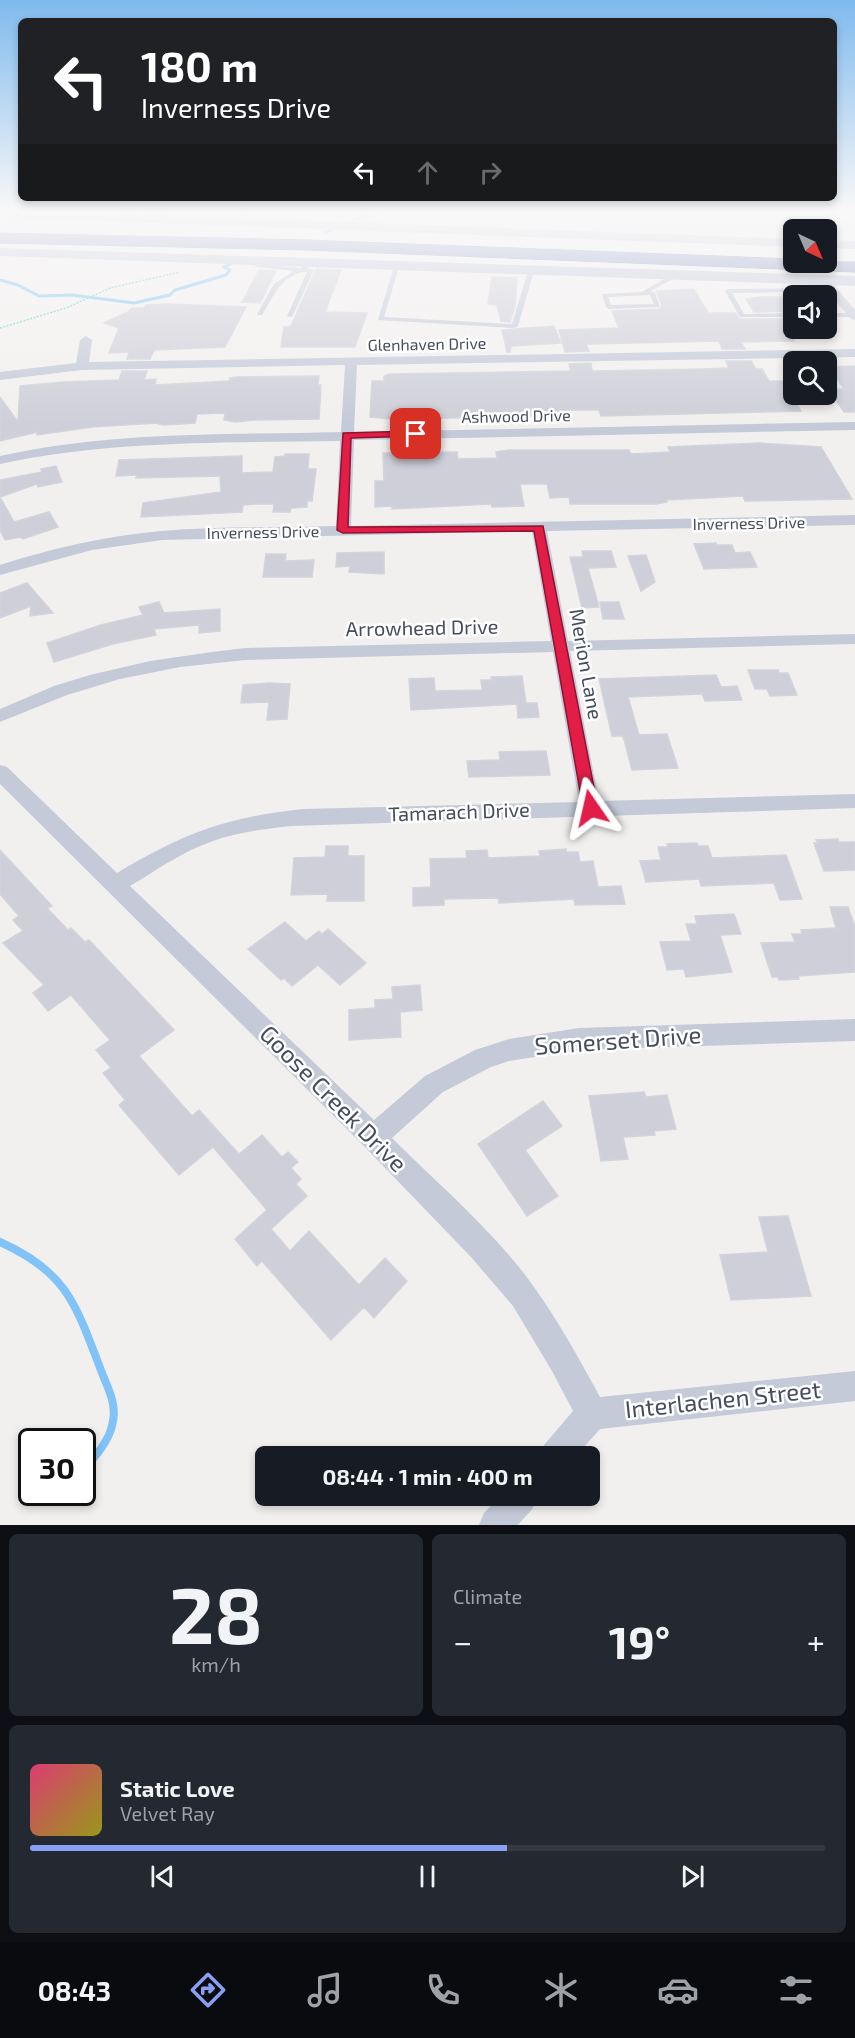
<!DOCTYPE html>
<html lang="en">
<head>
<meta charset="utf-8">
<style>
	body { margin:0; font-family:"Exo 2",sans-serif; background:#242831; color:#f1f3f6; height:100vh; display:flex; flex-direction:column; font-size:22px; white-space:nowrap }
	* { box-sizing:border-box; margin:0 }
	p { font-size:20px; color:#9ea1a6 }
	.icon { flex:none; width:33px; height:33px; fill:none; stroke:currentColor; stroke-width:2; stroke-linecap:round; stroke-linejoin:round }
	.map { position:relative; height:1525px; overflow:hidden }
	.sheet { display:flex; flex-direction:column; gap:9px; padding:9px; background:#0d0f14; flex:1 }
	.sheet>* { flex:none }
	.top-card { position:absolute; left:18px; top:18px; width:819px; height:183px; border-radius:9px; box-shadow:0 3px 9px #0003; background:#202124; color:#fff; overflow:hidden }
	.needle { width:39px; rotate:136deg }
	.controls { position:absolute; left:783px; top:219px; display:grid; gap:12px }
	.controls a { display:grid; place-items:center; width:54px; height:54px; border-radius:9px; background:#171b24; box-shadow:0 3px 9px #0003; font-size:30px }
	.speed { position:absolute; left:18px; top:1428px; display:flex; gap:12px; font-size:30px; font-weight:700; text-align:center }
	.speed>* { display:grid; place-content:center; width:78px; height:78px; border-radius:50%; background:#171b24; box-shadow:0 3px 9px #0003; line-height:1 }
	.speed .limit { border:3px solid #111; border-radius:9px; background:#fff; color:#111 }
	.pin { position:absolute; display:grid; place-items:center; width:51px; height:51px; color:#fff; margin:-26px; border-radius:12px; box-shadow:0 3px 9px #0006 }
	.me { position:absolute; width:66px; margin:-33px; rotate:349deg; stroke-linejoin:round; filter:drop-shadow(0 0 4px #0008) }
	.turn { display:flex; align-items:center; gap:21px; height:126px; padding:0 24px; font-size:27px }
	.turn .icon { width:78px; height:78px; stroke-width:2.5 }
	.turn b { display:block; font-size:42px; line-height:51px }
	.lanes { display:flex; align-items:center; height:57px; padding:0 24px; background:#0003; justify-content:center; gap:30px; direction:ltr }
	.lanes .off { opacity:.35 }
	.big { font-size:45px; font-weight:700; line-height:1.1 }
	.sheet .widget { flex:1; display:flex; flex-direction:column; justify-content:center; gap:9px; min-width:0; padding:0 21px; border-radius:9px; background:#242831 }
	.sheet .dial { align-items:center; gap:0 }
	.dial b { font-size:78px; line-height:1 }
	.song { display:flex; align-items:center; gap:18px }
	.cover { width:72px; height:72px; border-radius:9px; background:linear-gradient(135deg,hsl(340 70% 55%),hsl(60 70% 35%)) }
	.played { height:6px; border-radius:3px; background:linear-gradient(90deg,#879ff6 60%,#363941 60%) }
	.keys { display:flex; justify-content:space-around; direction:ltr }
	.heat { display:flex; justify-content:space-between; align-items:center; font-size:33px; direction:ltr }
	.sheet .tiles { flex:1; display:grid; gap:9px; grid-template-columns:1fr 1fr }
	.widget:last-child { grid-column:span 2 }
	.trip { position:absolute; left:255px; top:1446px; width:345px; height:60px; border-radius:9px; background:#171b24; box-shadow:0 3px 9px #0003; font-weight:700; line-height:60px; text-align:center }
	.menu { display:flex; height:96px; justify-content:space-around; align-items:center; background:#090b0e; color:#9ea1a6 }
	.menu .icon { width:42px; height:42px }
	.menu .active { color:#879ff6 }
	.menu b { font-size:27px; color:#f1f3f6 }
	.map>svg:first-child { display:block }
	.water { fill:#81c3f6 }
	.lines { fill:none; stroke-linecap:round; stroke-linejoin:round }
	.stream-far1 { stroke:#81c3f6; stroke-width:3 }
	.stream { stroke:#81c3f6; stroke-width:8 }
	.building { fill:#cecfd8; stroke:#d2d3db; stroke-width:1.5 }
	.motorway-casing { stroke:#6d7daf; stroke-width:1 }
	.path { stroke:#6dd6ba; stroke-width:1.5; stroke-dasharray:2 1.5; stroke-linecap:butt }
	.service { fill:#c4cad8; fill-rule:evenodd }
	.minor { fill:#c4cad8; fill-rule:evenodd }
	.secondary { fill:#c0c6da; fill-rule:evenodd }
	.motorway { fill:#8293c3; fill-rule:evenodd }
	.route { fill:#e11d48; stroke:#92132f; stroke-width:1.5 }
	.labels { text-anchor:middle; stroke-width:5; stroke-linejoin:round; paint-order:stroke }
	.far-street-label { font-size:16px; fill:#454d5f; stroke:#fff }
	.street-label { font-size:20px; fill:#454d5f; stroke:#fff }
	.near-street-label { font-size:24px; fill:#454d5f; stroke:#fff }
</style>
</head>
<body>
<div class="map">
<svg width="855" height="1525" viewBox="0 0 855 1525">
	<rect width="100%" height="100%" fill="#f2f0ef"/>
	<!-- water -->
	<path class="water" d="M636,209H757V210L748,212H681Z"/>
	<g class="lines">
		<!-- stream-far1 -->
		<g class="stream-far1">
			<path d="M347,225L355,219L390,209"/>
			<path d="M326,232L338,227"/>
			<path d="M0,280L18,285L39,296L72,295L134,303L170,295L175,290L226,275L230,270L224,267L235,262"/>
		</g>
		<!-- stream -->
		<path class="stream" d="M0,1242C65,1271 75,1302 99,1365C105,1383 117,1401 113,1421C110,1441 95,1457 82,1471"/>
	</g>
	<!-- building -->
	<g class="building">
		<path d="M316,269L341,270L325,312L367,313L355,347H281L284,327L291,326Z"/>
		<path d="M259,270L276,271L260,303L242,302Z"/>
		<path d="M492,277L517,278L515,306L510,322L501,321L497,305L488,304Z"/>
		<path d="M694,289L708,313H735L740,319H794V341L741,342L745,349H722L719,341L586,344L589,351L565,352L559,330L619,328L612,311L660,309L662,306L656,291Z"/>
		<path d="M760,297H794V311L754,312L746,299Z"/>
		<path d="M146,305L167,304L246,307L225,347L156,350L153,352L150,359H127L129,352L109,353L119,328L104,323L128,312L131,308H144Z"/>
		<path d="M554,326L561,343L511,346L510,352H507L502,330Z"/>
		<path d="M726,361H751L756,369H762L769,381H783L801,411L601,416L599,410H568L570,416L390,419L370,417L372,381H384V376L390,374L571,371L569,364L591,363L592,371L703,369L729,368Z"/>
		<path d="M855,366V412H844L828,389H844L829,367Z"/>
		<path d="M122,371H147L144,380L156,379L155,385L229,381L230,378L237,377L319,376L318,385H321L319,419L254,420L235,422L224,420L225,413L197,414L195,423L163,425L156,423L92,427L37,435V432L0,441V397L18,422L20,386L63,382L119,380Z"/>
		<path d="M760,443L821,447L852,499L745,501L743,496L666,500L667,502L656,504H570L569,497L550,498L547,484H520L524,506L492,507L491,504L392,509V506L375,507V481H384L383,453L457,452L458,459L497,458L496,452L509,450H629L631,454L670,452L668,447Z"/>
		<path d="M285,454H309L308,469H316L312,501H307V507L291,508L290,512H273L274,504H256L243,505L242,512L141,517L143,503L221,492L220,476L136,478L137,475L116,476L119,460L242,456V473L273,472L275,457L285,456Z"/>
		<path d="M56,466L62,482L38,487L37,484L0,497L14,522L49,512L58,527L23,539L21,537L5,540L0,530V480L42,472L41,469Z"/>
		<path d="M716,543L717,545H732L735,553L750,552L757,567L704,569L694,544Z"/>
		<path d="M582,551H611L616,567L588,568L599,607L582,608L570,557H583Z"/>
		<path d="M384,552V574L349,572L350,566L336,567L337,553Z"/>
		<path d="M266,554H286L285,561L314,560L312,577H263Z"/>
		<path d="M646,555L655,582L641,591L628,556Z"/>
		<path d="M27,583L53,613L30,616L31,606L0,618V593Z"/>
		<path d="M159,602L164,613L220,609V631L199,633V625L154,629L156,635L113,644L54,662L47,643L101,625L143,615L139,607Z"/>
		<path d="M600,602H619L624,619H603Z"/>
		<path d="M748,670H778L779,673H788L797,695L770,696L767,689H755Z"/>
		<path d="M716,675L721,687L737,686L742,700L705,701L702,694L628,697L639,735L667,734L678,768L632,770L623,736H612L599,679Z"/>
		<path d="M522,676L526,703H537L539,717L518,718L517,704L411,710L409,679L434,678L435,691L482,690L481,680H492L491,677Z"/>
		<path d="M269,683L290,684L287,719L267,720L269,702L241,703L243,685Z"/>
		<path d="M546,751L550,775L469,777L467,761L500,760L499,752Z"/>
		<path d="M838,839L839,842H855V870L824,871L814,843H818L816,840Z"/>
		<path d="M697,843L698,846H708L712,858L786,855L802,899L780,900L774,883L701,886L699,879L646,882L640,861L661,860L658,847H668L667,844Z"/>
		<path d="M326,846H348V856H364V901H327L328,894L291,895L294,858L325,857Z"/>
		<path d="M566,849V852H578L580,862L593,861L598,887L621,886L625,904L575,905L574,899L499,903V898L444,899V905L413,906V888L431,887L430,859L467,858L466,851L487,850L488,858L540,856L539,851Z"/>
		<path d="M0,850L52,906L47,908L68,930L71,928L85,942L89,940L174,1030L139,1056L192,1116L199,1110L239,1154L262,1135L282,1157L288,1152L298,1162L291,1168L301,1179L296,1184L307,1196L271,1229L290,1251L309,1231L359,1285L385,1258L407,1281L374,1318L364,1307L331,1340L262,1261L257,1266L235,1239L267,1210L213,1147L179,1175L119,1105L125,1100L103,1073L111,1068L96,1050L110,1040L71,995L48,1011L33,993L44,985L3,943L23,931L13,920L19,916L0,894Z"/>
		<path d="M830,907H848L855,927V972L798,976L799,979L779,980L778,977H772L761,943L795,942L792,934H802L801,930L836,928Z"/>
		<path d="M734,914L741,934L720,935L732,972L686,977L684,969L667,970L660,942L691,941L686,924H697L695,916Z"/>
		<path d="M285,922L306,941L319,931L322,934L328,929L366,963L340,985L318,965L292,986L284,978L281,980L248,949Z"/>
		<path d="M420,985L422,1010L400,1012L401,1037L349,1040V1010L375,1008V1000L393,999L392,987Z"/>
		<path d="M644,1092L646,1097L667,1095L676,1129L654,1131L655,1135L623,1137L628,1159L601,1161L589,1096Z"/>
		<path d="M543,1101L562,1126L525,1150L558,1196L527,1216L478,1144Z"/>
		<path d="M788,1216L811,1296L731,1300L720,1255L768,1252L759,1217Z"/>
	</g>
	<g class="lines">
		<!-- motorway casing -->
		<g class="motorway-casing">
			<path id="motorway" d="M0,233L308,240L794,259V262H855V272L308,250L0,243Z"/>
		</g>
		<!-- path -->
		<path class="path" d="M0,328L66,308L110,288L180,272"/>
		<!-- service -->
		<g class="service">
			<path d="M140,209H146L139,218H135Z"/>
			<path d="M249,209H256L232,221L227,220Z"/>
			<path d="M308,261L313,262L307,268L314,270L292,317L287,316L307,272C283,272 273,297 262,315H258L257,314L274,284L294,271L257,267L255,266V264L301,268Z"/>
			<path d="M394,266L399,267L384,317L512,324L528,271L531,269L534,271L518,326L515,328L378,320Z"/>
			<path d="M666,272L669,274L671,280L651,291L655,293L660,307L609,309L606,307L602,294L642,292L666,278L663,274ZM650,295L654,304L611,305L608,297Z"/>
			<path d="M833,288L835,289V291L732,293L744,314L794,313V317H740L725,291L728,289Z"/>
			<rect x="826" y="313" width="29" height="4"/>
		</g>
		<!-- minor -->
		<g class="minor">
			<path d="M824,277L828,278L855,310V320L851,319L820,282L819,280Z"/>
			<path d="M86,336L92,340L89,362L855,349V357L357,365L354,432L855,422V430L354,440L351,526L855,515V525L547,531L568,641L855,634V644L570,651L599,801L855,794V808L291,826C265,829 238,832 213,841C183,851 157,870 130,886L374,1120L425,1076L475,1050L509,1039L579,1028L855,1019V1041L579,1050L509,1061L491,1067L443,1092L392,1138C438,1184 497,1234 534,1287C559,1322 580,1360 600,1397L855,1371V1401L600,1429L576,1456H539L544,1445L573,1411L552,1371L513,1306L471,1257L364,1146L0,784V765L7,767L117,873C184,833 226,817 304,809L579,802L553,652L245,660L180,667L120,679L67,695L0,722V709L54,686L90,675L150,661L212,652L245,648L551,641L532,531L162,540L92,550L0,575V565C53,548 106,536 161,531C219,526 278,528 336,526L340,441C226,443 113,440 0,464V456C113,431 226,435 341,432L345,365L82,370L0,380V372L76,363L80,340Z"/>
			<path d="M500,1496H537L533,1508L518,1525H479L484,1513Z"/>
		</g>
		<!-- secondary -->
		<g class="secondary">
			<path d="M0,209L794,239V247L0,217Z"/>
			<path d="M826,240L855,241V249L826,248Z"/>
			<path d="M0,248L855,276V286L0,256Z"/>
		</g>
		<!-- motorway -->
		<use href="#motorway" class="motorway"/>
	</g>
	<!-- sky -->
	<linearGradient id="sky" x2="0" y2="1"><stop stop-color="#7fbaee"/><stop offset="0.5" stop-color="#f9f8f8"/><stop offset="1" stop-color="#f9f8f8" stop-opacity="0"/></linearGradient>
	<rect width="855" height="422" fill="url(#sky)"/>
	<!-- route -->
	<path class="route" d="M416,431L421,434L419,436L351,438L348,527L543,526L598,808L596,812L591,813L583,808L534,531L343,533L337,530L343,433Z"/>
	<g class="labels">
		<!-- far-street labels -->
		<g class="far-street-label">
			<text transform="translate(427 344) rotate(-1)" y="6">Glenhaven Drive</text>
			<text transform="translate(516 416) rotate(-1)" y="6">Ashwood Drive</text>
			<text transform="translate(749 523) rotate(-1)" y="6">Inverness Drive</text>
			<text transform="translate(263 532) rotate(-1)" y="6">Inverness Drive</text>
		</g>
		<!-- street labels -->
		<g class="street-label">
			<text transform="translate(422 628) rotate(-1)" y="7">Arrowhead Drive</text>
			<text transform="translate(586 664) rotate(80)" y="7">Merion Lane</text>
			<text transform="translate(459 812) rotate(-2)" y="7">Tamarach Drive</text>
		</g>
		<!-- near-street labels -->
		<g class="near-street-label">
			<text transform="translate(618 1041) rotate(-4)" y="8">Somerset Drive</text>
			<text transform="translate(333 1099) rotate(45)" y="8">Goose Creek Drive</text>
			<text transform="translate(723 1400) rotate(-6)" y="8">Interlachen Street</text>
		</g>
	</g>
</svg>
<div class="controls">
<a><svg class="needle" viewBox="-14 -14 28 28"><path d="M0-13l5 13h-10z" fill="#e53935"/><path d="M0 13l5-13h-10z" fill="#9ea1a6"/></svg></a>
<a><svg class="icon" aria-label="sound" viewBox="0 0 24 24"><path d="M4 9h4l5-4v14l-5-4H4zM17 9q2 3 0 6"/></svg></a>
<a><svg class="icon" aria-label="search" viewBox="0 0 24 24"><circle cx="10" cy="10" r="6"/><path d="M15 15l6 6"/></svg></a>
</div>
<div class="speed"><div class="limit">30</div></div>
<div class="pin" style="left:416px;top:434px;background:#d93025"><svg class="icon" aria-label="arrive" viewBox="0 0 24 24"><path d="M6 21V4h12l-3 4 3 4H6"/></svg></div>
<svg class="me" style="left:591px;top:808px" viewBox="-20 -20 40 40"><path d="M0-17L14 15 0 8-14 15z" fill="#e11d48" stroke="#fff" stroke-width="4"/></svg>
<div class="trip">08:44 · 1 min · 400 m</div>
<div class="top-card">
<div class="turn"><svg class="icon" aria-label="left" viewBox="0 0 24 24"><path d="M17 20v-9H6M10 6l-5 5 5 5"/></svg><div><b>180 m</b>Inverness Drive</div></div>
<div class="lanes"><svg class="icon" aria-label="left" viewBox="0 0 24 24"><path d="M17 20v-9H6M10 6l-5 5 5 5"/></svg><svg class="icon off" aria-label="ahead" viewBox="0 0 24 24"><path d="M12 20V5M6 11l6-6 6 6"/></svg><svg class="icon off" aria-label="right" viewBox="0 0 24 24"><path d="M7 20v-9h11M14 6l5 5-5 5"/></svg></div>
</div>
</div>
<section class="sheet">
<div class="tiles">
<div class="widget dial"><b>28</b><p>km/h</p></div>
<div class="widget"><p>Climate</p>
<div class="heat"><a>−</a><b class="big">19°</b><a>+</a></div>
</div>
<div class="widget">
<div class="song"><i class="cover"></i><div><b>Static Love</b><p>Velvet Ray</p></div></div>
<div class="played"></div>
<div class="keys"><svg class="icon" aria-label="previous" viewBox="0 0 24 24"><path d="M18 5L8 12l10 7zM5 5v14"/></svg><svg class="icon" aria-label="pause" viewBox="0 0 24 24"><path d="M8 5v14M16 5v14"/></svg><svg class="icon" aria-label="next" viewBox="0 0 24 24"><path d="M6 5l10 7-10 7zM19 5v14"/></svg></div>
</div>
</div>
</section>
<nav class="menu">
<b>08:43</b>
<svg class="icon active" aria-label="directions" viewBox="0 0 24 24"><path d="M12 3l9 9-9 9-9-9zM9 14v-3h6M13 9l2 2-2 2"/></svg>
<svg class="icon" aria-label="music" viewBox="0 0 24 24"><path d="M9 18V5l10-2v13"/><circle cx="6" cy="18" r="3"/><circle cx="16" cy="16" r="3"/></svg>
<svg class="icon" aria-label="phone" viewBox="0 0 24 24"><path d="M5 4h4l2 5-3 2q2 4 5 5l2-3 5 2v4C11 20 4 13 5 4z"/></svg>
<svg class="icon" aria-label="climate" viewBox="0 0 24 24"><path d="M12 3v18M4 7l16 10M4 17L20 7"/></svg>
<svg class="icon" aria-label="car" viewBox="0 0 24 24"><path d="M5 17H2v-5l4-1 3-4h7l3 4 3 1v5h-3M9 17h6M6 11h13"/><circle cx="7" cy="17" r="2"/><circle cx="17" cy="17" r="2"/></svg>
<svg class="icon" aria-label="filters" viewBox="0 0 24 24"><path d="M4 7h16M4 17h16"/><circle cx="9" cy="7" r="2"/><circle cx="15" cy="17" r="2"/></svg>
</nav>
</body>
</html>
